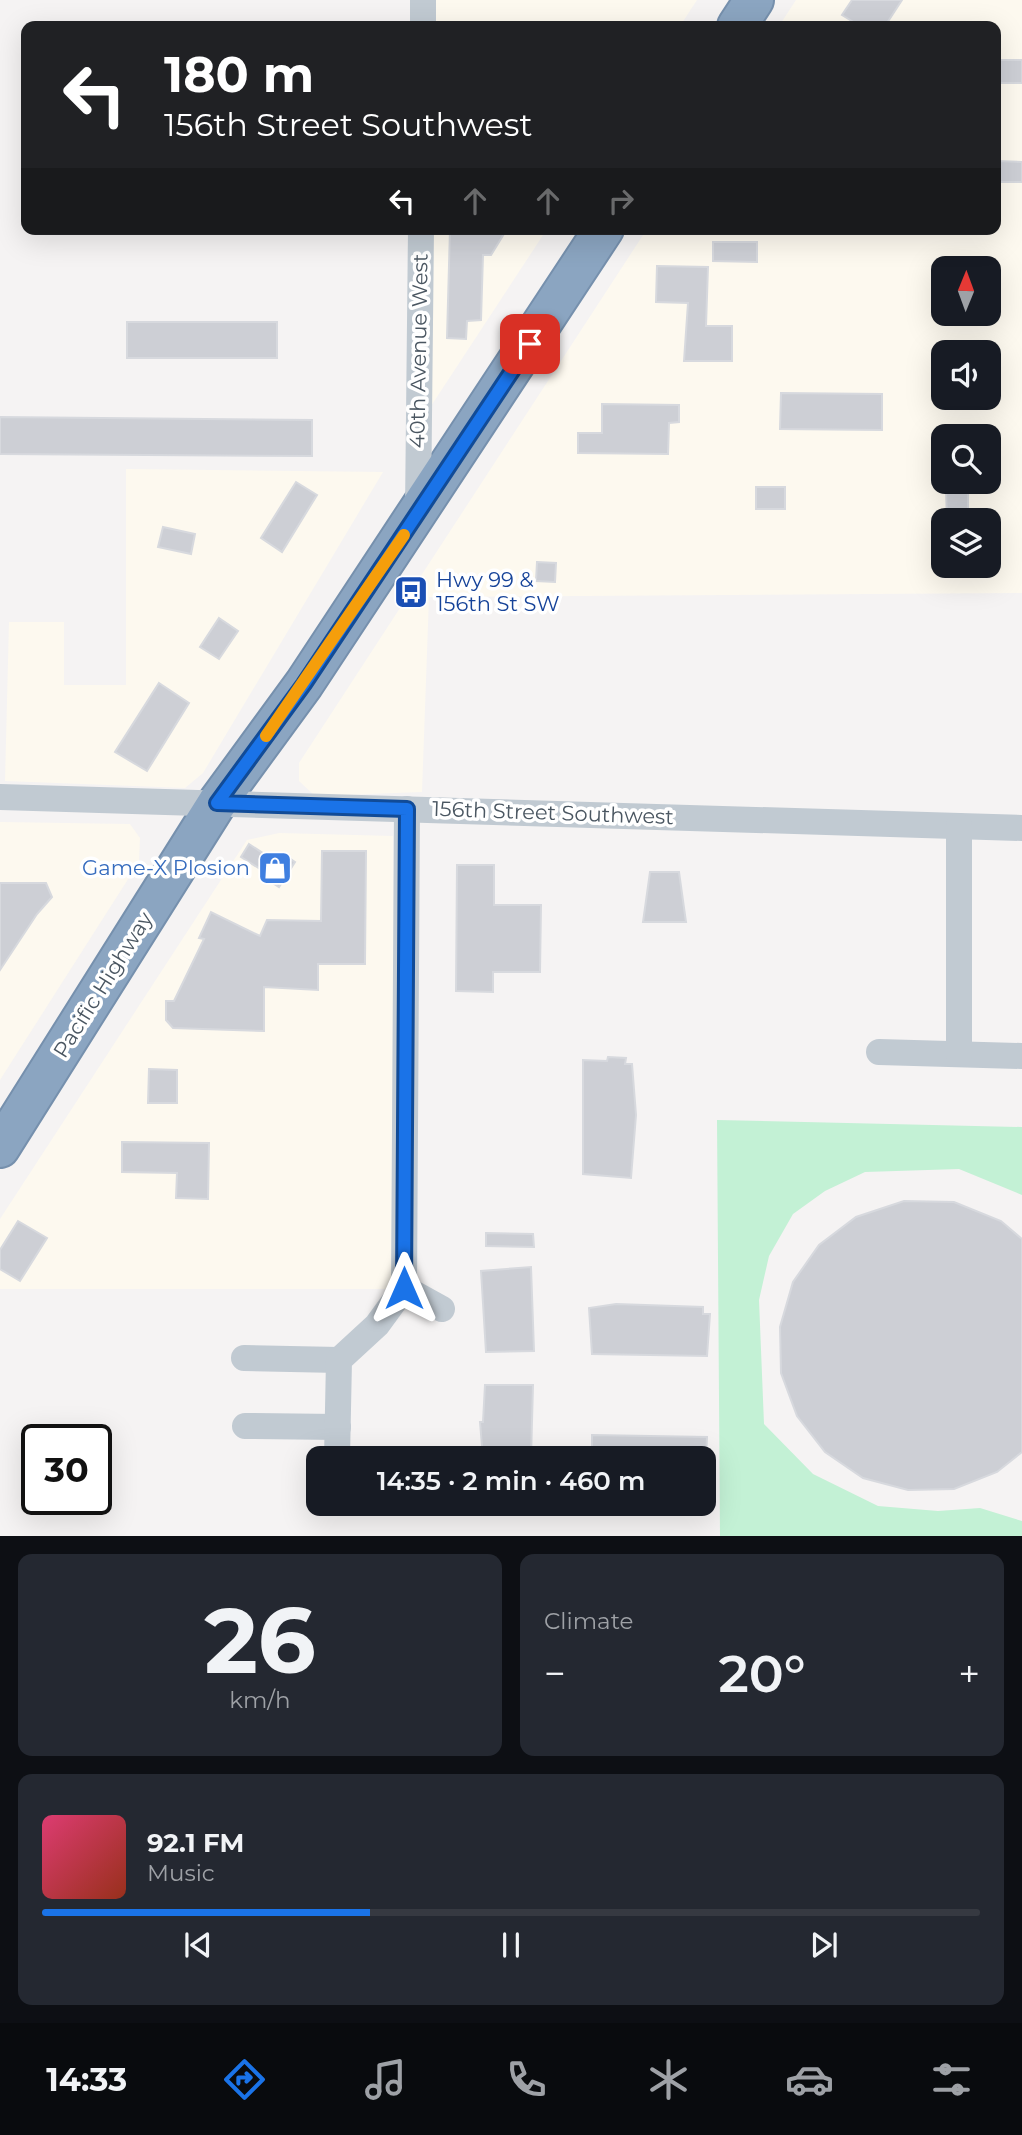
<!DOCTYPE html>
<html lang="en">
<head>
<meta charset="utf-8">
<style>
	body { margin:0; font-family:Montserrat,sans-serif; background:#242831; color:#f1f3f6; height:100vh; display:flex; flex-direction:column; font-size:26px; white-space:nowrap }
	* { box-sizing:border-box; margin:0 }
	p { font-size:23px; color:#9ea1a6 }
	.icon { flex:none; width:38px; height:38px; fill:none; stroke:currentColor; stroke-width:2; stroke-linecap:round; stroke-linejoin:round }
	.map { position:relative; height:1536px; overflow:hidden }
	.drawer { display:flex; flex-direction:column; gap:18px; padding:18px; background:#0d0f14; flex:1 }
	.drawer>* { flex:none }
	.banner { position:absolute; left:21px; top:21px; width:980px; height:214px; border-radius:14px; box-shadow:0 7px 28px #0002; background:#202124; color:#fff; overflow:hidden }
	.needle { width:46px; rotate:1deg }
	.fabs { position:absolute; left:931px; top:256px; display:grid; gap:14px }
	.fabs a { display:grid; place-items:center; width:70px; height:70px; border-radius:14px; background:#171b24; box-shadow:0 7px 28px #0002; font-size:35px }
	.speed { position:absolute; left:21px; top:1424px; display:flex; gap:14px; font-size:35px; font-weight:700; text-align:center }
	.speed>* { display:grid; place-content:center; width:91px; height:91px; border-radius:50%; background:#171b24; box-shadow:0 7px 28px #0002; line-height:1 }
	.speed .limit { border:4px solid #111; border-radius:10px; background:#fff; color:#111 }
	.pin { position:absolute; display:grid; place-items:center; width:60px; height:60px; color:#fff; margin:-30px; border-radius:14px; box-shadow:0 4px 10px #0006 }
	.me { position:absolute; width:77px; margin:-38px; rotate:0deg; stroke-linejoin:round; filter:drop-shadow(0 0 5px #0008) }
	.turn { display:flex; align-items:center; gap:24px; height:147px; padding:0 28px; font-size:32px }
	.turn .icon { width:91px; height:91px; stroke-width:2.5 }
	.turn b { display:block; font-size:49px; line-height:60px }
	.lanes { display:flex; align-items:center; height:66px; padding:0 28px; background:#0003; justify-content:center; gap:35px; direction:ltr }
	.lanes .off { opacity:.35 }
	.big { font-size:52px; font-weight:600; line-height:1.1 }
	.drawer .tile { flex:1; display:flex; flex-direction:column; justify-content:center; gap:10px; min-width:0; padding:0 24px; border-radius:14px; background:#242831 }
	.drawer .dial { align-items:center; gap:0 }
	.dial b { font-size:91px; line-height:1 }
	.song { display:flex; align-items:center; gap:21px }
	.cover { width:84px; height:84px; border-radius:10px; background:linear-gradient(135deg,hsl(340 70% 55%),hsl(10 70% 35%)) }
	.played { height:7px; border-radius:4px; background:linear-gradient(90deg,#1a73e8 35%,#363941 35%) }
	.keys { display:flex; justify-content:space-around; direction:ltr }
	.heat { display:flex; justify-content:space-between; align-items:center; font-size:38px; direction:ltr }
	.drawer .tiles { flex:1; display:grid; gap:18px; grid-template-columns:1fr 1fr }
	.tile:last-child { grid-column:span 2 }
	.trip { position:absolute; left:306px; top:1446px; width:410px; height:70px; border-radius:14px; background:#171b24; box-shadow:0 7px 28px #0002; font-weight:600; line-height:70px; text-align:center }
	.menu { display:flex; height:112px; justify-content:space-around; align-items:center; background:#090b0e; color:#9ea1a6 }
	.menu .icon { width:49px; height:49px }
	.menu .current { color:#1a73e8 }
	.menu b { font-size:32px; color:#f1f3f6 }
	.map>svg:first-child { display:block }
	.commercial { fill:#fdf9ef; fill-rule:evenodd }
	.green { fill:#c3f1d5 }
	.building { fill:#cdcfd5; stroke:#d7d9de; stroke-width:2 }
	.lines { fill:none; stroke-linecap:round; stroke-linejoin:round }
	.highway-casing { stroke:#7690ad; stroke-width:42 }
	.minor { stroke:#c1cad2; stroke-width:26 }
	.highway { stroke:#8ba5c1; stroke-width:38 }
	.route-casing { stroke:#114b97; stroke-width:18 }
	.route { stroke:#1a73e8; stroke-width:12 }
	.slow { stroke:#f59e0b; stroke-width:12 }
	.labels { text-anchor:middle; stroke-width:7; stroke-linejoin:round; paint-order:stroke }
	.street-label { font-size:21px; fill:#4a5661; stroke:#fff }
	.transit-label { font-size:21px; fill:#164399; stroke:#fff; text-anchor:start }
	.shop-label { font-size:21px; fill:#366cbe; stroke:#fff; text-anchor:end }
</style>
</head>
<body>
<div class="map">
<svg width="1022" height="1537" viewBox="0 0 1022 1537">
	<rect width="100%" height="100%" fill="#f5f3f3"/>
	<!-- commercial -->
	<g class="commercial">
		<path d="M435,0H697L680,26H435Z"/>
		<path d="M796,0H1022V593L429,597L422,792L315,796L299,781V763L647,229H996V26H779ZM943,268H989V313H943ZM943,352H989V397H943ZM943,436H989V481H943ZM943,520H989V565H943Z"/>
		<path d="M433,229H547L431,406Z"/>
		<path d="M126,469L383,472L203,773L185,788L5,781L9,622H64V685H126Z"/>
		<path d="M0,822L130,824L140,838L139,862L0,1080Z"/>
		<path d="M279,833L393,836L396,1289H0V1219L247,840Z"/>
	</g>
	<!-- green -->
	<path class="green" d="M717,1120L1022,1127V1195L959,1169L865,1172L825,1191L793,1214L769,1256L759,1300L764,1424L813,1474L878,1506L938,1511L980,1508L1022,1521V1536H720Z"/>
	<!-- building -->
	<g class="building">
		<path d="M852,0H902L885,26H860L842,15Z"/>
		<rect x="996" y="60" width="26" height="23"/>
		<path d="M996,161L1022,162V182H996Z"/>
		<path d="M450,229H507L491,255H483L481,320L467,321L466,339L447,338Z"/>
		<path d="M713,242H757V262L713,261Z"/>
		<path d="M657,266L708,267L706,326H732V361H684L688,303L656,302Z"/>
		<rect x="127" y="322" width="150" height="36"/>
		<path d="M781,393L882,394V430L780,429Z"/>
		<path d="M602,404L679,405V422L669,423L668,454L578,453V433H602Z"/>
		<path d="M0,417L312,420V456L0,454Z"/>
		<path d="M296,482L317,495L282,552L261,538Z"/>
		<rect x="756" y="487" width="29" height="22"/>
		<path d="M946,489H968V520H947Z"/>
		<path d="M163,527L195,534L191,554L158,547Z"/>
		<path d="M537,562L556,563L555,582L536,581Z"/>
		<path d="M219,618L238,631L219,659L200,647Z"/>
		<path d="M159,683L189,703L147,771L115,752Z"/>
		<path d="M249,844L278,863L283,854L295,862L279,887L265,878L268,874L241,857Z"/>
		<path d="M322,851H366L365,964H318V990L264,987V1031L173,1028L166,1020V1001H174L204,939L199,938L211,912L260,936L267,920L321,921Z"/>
		<path d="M457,865H494V905H541L540,972H493V992L456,991Z"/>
		<path d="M650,872H679L686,922H643Z"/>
		<path d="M0,883H46L52,897L37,914L0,970Z"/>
		<path d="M608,1057L626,1058L625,1064H632L636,1115L631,1178L583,1174V1060L607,1061Z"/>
		<path d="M149,1069L177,1070V1103H148Z"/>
		<path d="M122,1142L209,1143L208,1199L176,1198L177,1173L122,1172Z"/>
		<path d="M904,1201L954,1202L1001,1221L1022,1239V1452L997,1472L954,1489L908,1490L863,1478L825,1452L797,1416L781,1373L780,1327L793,1282L819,1245L856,1217Z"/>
		<path d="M18,1221L47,1238L20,1281L0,1269V1250Z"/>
		<path d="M486,1233L533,1234L534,1247L486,1246Z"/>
		<path d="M531,1267L534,1351L486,1352L481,1271Z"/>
		<path d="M616,1304L703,1307V1314H710L707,1356L592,1354L589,1308Z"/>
		<path d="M485,1385H533L531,1458H483L480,1422H483Z"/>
		<path d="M592,1435L707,1437L706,1458H592Z"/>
	</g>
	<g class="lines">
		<!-- highway casing -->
		<g class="highway-casing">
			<g id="highway">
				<path d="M737,26L754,0"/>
				<path d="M0,1148L217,803L304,684L604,229"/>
			</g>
		</g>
		<!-- minor -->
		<g class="minor">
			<path d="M423,26V0"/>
			<path d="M418,511L421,229"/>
			<path d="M0,797L1022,828"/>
			<path d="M407,809L404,1288L442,1309"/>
			<path d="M879,1052L1022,1056"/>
			<path d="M959,1054V826"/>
			<path d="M244,1358L339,1360"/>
			<path d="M245,1426L338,1427"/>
			<path d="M337,1458L339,1360L377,1325L404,1288"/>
		</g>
		<!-- highway -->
		<use href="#highway" class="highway"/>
	</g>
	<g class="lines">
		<!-- route casing -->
		<g class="route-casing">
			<path id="route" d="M404,1288L407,809L217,803L304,684L530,344"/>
		</g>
		<!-- route -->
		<use href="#route" class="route"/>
		<!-- slow -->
		<path class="slow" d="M266,736L404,535"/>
	</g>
	<!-- icons -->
	<defs>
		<g id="bus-square" transform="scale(1.75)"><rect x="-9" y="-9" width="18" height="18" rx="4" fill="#1a4fb4" stroke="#fff"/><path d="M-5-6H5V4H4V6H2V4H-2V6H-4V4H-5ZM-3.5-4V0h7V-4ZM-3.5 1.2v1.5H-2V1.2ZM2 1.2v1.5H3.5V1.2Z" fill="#fff"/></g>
		<g id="shop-square" transform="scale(1.75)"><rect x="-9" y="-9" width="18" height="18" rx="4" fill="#3f7fe0" stroke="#fff"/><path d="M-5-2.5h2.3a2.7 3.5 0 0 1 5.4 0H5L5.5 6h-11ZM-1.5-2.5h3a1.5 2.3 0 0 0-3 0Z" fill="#fff"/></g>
	</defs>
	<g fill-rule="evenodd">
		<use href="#bus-square" x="411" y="592"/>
		<use href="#shop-square" x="275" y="868"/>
	</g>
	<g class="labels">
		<!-- street labels -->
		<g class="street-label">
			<text transform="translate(419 351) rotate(-89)" y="7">40th Avenue West</text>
			<text transform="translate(553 813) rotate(2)" y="7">156th Street Southwest</text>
			<text transform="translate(103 985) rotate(-58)" y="7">Pacific Highway</text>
		</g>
		<!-- transit labels -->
		<g class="transit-label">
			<text x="436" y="587">Hwy 99 &amp;<tspan x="436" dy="24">156th St SW</tspan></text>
		</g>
		<!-- shop labels -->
		<g class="shop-label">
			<text x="250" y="875">Game-X Plosion</text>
		</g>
	</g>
</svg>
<div class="fabs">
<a><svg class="needle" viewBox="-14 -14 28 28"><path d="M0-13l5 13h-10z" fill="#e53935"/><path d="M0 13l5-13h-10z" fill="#9ea1a6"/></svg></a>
<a><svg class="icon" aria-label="sound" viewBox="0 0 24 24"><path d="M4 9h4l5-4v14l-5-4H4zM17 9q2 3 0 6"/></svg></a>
<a><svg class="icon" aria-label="search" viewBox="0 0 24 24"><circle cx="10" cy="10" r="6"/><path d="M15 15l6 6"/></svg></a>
<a><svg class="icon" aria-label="layers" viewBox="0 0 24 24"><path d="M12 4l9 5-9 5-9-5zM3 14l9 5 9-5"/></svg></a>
</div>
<div class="speed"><div class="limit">30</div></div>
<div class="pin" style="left:530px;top:344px;background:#d93025"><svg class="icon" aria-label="arrive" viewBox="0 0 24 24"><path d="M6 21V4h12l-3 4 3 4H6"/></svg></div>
<svg class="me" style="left:404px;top:1288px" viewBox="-20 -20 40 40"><path d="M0-17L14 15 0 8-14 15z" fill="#1a73e8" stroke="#fff" stroke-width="4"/></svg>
<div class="trip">14:35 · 2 min · 460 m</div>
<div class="banner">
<div class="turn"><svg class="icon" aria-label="left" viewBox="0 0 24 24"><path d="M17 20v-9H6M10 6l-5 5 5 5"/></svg><div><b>180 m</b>156th Street Southwest</div></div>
<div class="lanes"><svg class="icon" aria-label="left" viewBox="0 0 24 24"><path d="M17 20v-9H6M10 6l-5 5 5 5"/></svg><svg class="icon off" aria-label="ahead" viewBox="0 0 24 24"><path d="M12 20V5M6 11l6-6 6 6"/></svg><svg class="icon off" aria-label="ahead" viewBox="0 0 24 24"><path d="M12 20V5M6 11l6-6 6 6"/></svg><svg class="icon off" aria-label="right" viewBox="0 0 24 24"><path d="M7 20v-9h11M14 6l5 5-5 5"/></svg></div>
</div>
</div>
<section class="drawer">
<div class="tiles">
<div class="tile dial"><b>26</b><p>km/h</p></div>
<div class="tile"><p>Climate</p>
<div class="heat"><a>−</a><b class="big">20°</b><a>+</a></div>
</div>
<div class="tile">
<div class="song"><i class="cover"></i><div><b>92.1 FM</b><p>Music</p></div></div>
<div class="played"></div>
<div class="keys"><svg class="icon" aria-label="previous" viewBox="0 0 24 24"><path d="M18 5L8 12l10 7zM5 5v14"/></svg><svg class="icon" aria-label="pause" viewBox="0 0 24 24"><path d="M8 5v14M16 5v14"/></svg><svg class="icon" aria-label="next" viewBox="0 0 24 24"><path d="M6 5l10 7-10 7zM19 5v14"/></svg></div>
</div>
</div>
</section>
<nav class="menu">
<b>14:33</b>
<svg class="icon current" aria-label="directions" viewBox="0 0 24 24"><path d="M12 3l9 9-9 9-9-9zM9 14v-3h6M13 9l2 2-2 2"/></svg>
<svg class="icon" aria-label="music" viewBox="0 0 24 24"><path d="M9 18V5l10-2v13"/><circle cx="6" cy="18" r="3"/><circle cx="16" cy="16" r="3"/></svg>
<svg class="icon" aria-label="phone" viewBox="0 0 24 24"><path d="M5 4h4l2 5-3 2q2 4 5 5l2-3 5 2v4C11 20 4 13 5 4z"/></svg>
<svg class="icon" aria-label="climate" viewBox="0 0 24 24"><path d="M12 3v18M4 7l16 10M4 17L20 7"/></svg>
<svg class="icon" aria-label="car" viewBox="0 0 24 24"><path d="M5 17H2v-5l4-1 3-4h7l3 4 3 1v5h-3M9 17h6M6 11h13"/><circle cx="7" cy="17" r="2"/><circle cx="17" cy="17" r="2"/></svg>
<svg class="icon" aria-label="filters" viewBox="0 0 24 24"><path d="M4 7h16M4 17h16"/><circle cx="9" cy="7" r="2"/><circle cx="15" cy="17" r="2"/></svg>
</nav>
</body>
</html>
